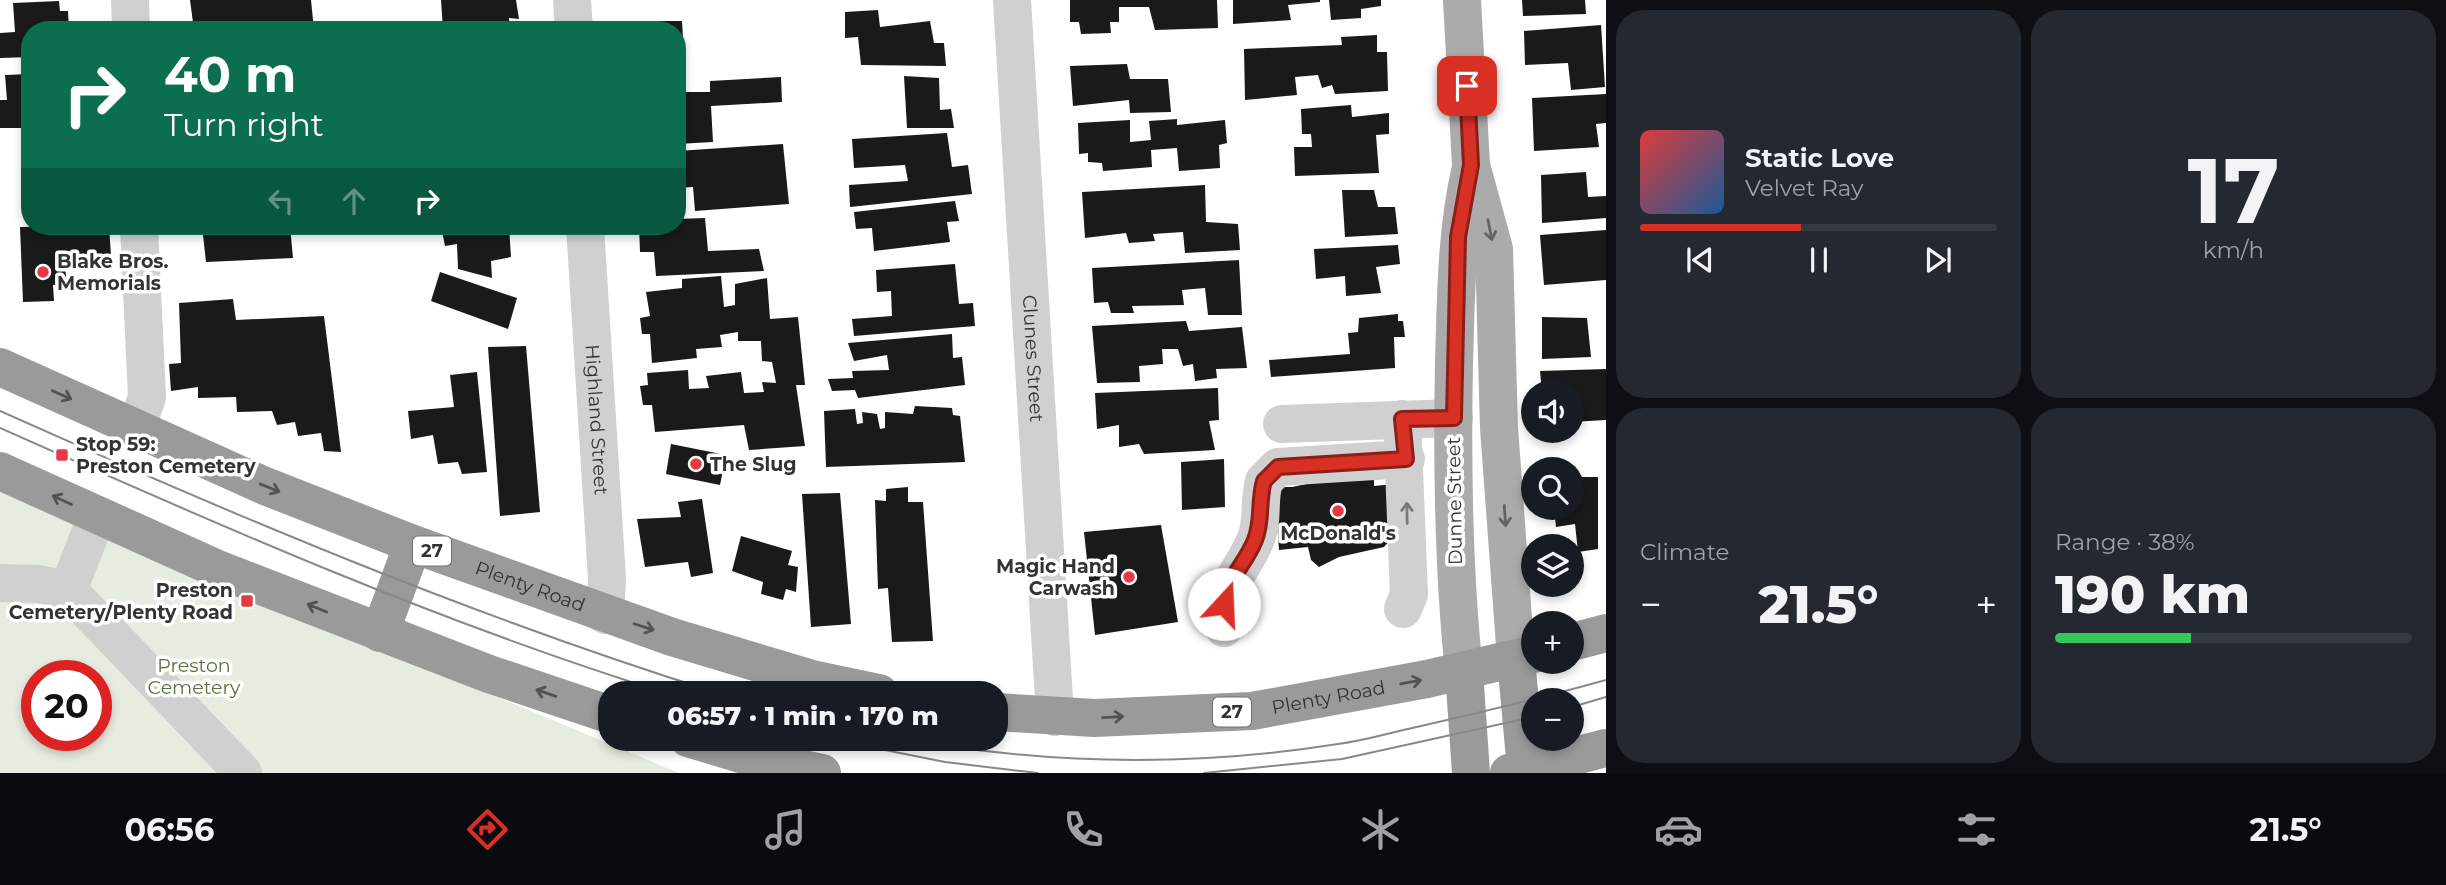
<!DOCTYPE html>
<html lang="en">
<head>
<meta charset="utf-8">
<style>
	body { margin:0; font-family:Montserrat,sans-serif; background:#242831; color:#f1f3f6; height:100vh; display:flex; flex-direction:column; font-size:26px; white-space:nowrap }
	* { box-sizing:border-box; margin:0 }
	p { font-size:23px; color:#9ea1a6 }
	.icon { flex:none; width:38px; height:38px; fill:none; stroke:currentColor; stroke-width:2; stroke-linecap:round; stroke-linejoin:round }
	.map { position:relative; flex:1; overflow:hidden }
	.sheet { display:flex; flex-direction:column; gap:10px; padding:10px; background:#0d0f14; width:840px }
	.sheet>* { flex:none }
	.banner { position:absolute; left:21px; top:21px; width:665px; height:214px; border-radius:28px; box-shadow:0 4px 10px #0003; background:#0b6e4f; color:#fff; overflow:hidden }
	.fabs { position:absolute; left:1521px; top:380px; display:grid; gap:14px }
	.fabs a { display:grid; place-items:center; width:63px; height:63px; border-radius:50%; background:#171b24; box-shadow:0 4px 10px #0003; font-size:35px }
	.speed { position:absolute; left:21px; top:660px; display:flex; gap:14px; font-size:35px; font-weight:700; text-align:center }
	.speed>* { display:grid; place-content:center; width:91px; height:91px; border-radius:50%; background:#171b24; box-shadow:0 4px 10px #0003; line-height:1 }
	.speed .limit { border:10px solid #d22; background:#fff; color:#111 }
	.pin { position:absolute; display:grid; place-items:center; width:60px; height:60px; color:#fff; margin:-30px; border-radius:14px; box-shadow:0 4px 10px #0006 }
	.me { position:absolute; width:77px; margin:-38px; rotate:20deg; stroke-linejoin:round; filter:drop-shadow(0 0 5px #0008) }
	.turn { display:flex; align-items:center; gap:24px; height:147px; padding:0 28px; font-size:32px }
	.turn .icon { width:91px; height:91px; stroke-width:2.5 }
	.turn b { display:block; font-size:49px; line-height:60px }
	.lanes { display:flex; align-items:center; height:66px; padding:0 28px; background:#0003; justify-content:center; gap:35px; direction:ltr }
	.lanes .off { opacity:.35 }
	.big { font-size:52px; font-weight:800; line-height:1.1 }
	.sheet .tile { flex:1; display:flex; flex-direction:column; justify-content:center; gap:10px; min-width:0; padding:0 24px; border-radius:28px; background:#242831 }
	.sheet .dial { align-items:center; gap:0 }
	.dial b { font-size:91px; line-height:1 }
	.song { display:flex; align-items:center; gap:21px }
	.cover { width:84px; height:84px; border-radius:10px; background:linear-gradient(135deg,hsl(0 70% 55%),hsl(210 70% 35%)) }
	.played { height:7px; border-radius:4px; background:linear-gradient(90deg,#d93025 45%,#363941 45%) }
	.keys { display:flex; justify-content:space-around; direction:ltr }
	.heat { display:flex; justify-content:space-between; align-items:center; font-size:38px; direction:ltr }
	.charge { height:10px; border-radius:5px; background:linear-gradient(90deg,#34c759 38%,#363941 0) }
	.sheet .tiles { flex:1; display:grid; gap:10px; grid-template-columns:repeat(2,1fr) }
	.trip { position:absolute; left:598px; top:681px; width:410px; height:70px; border-radius:28px; background:#171b24; box-shadow:0 4px 10px #0003; font-weight:800; line-height:70px; text-align:center }
	.tabs { display:flex; height:112px; justify-content:space-around; align-items:center; background:#090b0e; color:#9ea1a6 }
	.tabs .icon { width:49px; height:49px }
	.tabs .selected { color:#d93025 }
	.tabs b { font-size:32px; color:#f1f3f6 }
	main { display:flex; flex:1; min-height:0 }
	.map>svg:first-child { display:block }
	.green { fill:#e6ecdf; fill-rule:evenodd }
	.building { fill:#1a1a1a }
	.lines { fill:none; stroke-linecap:round; stroke-linejoin:round }
	.minor { stroke:#d0d0d0; stroke-width:38 }
	.major { stroke:#ababab; stroke-width:38 }
	.highway { stroke:#9a9a9a; stroke-width:38 }
	.tram { stroke:#888; stroke-width:2 }
	.oneway { stroke:#636363 }
	.oneway2 { stroke:#525252 }
	.oneway3 { stroke:#7a7a7a }
	.route-casing { stroke:#8d1f18; stroke-width:18 }
	.route { stroke:#d93025; stroke-width:12 }
	.poi-dot { fill:#e63946; stroke:#fff; stroke-width:2.5 }
	.labels { text-anchor:middle; stroke-width:7; stroke-linejoin:round; paint-order:stroke }
	.shield { fill:#fff; stroke:#707070; stroke-width:2 }
	.shield-label { font-size:18px; font-weight:bold; fill:#333 }
	.poi-label { font-size:19px; font-weight:bold; fill:#333; stroke:#fff; text-anchor:start }
	.street-label { font-size:19px; fill:#333; stroke:#fff }
	.park-label { font-size:19px; fill:#56703f; stroke:#fff }
</style>
</head>
<body>
<main>
<div class="map">
<svg width="1606" height="773" viewBox="0 0 1606 773">
	<rect width="100%" height="100%" fill="#fff"/>
	<!-- green -->
	<path class="green" d="M0,489L679,773H0ZM37,676H96V735H37Z"/>
	<!-- building -->
	<g class="building">
		<path d="M190,0H311L314,30H194Z"/>
		<path d="M441,0H516L519,19L509,18L510,30H443Z"/>
		<path d="M1070,0H1217L1218,28L1155,30L1149,7H1119V22H1110L1111,33L1081,34L1079,22H1070Z"/>
		<path d="M1233,0H1320V2L1288,5L1291,20L1233,24Z"/>
		<path d="M1329,0H1381V6L1361,9V18L1331,20Z"/>
		<path d="M1522,0H1585L1586,14L1523,16Z"/>
		<path d="M59,1L60,11H68L69,30H30V57L0,58V33L15,32L13,3Z"/>
		<path d="M878,10L880,27L930,21L934,43H944L946,66L861,65L858,37L845,38V12Z"/>
		<path d="M625,21H682L685,72H677V30H625Z"/>
		<path d="M1601,25L1605,87L1571,90L1568,63L1525,65L1524,31Z"/>
		<path d="M1377,35V52H1387L1388,91L1335,94L1332,85L1322,88L1318,75L1295,77L1297,95L1245,100L1244,49L1342,45L1341,37Z"/>
		<path d="M1127,64L1130,79H1168L1171,112L1130,113L1129,100L1073,106L1070,66Z"/>
		<path d="M30,74V128H0V100H7L5,75Z"/>
		<path d="M904,76L939,78L940,110L951,109L954,128H907Z"/>
		<path d="M781,77L782,102L711,106L713,142L677,144V92H710V81Z"/>
		<path d="M1606,94V123L1596,124L1599,147L1534,151L1532,98Z"/>
		<path d="M1351,105L1352,117L1389,113V134L1376,135L1379,173L1295,176L1294,147H1312L1311,134H1302L1301,109Z"/>
		<path d="M1177,119V125L1225,120L1227,143L1219,145L1220,168L1179,171L1177,148L1151,150L1152,167L1103,171L1102,163L1088,162V153L1079,154L1078,123L1130,120V142L1151,140L1149,121Z"/>
		<path d="M947,133L952,167L968,165L972,194L850,207L849,185L908,181L905,165L854,168L852,139Z"/>
		<path d="M783,144L789,204L695,211L693,187L677,188V151Z"/>
		<path d="M1586,172L1588,197L1606,196V218L1542,223L1541,175Z"/>
		<path d="M1205,185L1206,222L1238,224L1240,250L1185,253L1183,232L1153,234L1155,241L1129,243L1126,233L1085,238L1082,192Z"/>
		<path d="M1342,190H1374L1378,207H1395L1398,234L1345,237Z"/>
		<path d="M955,201L959,221L947,222L950,242L874,251L872,228L856,229L854,212Z"/>
		<path d="M705,218L708,251L759,249L764,271L656,276L654,252H640L639,226H677V219Z"/>
		<path d="M109,226L111,256L64,259L67,284L53,285L54,301L23,302L20,227Z"/>
		<path d="M202,226H256V229L290,226L293,258L206,262Z"/>
		<path d="M509,226L511,257L491,261L492,278L458,269L457,244L445,246L442,231Z"/>
		<path d="M1606,230V280L1544,285L1540,235Z"/>
		<path d="M1398,245L1400,264L1376,267L1381,293L1346,296L1345,276L1316,279L1314,249Z"/>
		<path d="M1239,260L1242,315H1208L1205,288L1182,290L1184,305L1132,306L1134,313H1111L1108,302L1094,303L1092,268Z"/>
		<path d="M955,264L959,304L973,303L975,326L854,336L852,319L892,316L891,291L877,292L876,270Z"/>
		<path d="M440,272L517,298L508,329L431,301Z"/>
		<path d="M721,276L724,307L735,305V284L767,278L770,319L798,317L805,385H796L805,446L749,450L744,425L655,432L652,405H643L640,386L648,385L647,373L688,370L689,389L709,388L706,376L741,372L744,393L764,392L762,382L776,383L772,362L762,361L761,341H738V332L720,335L722,347L696,349L697,358L652,363L650,334H642L640,318L650,316L646,292L682,288V279Z"/>
		<path d="M233,299L236,320L324,316L341,452L324,451L321,433L298,436L295,422L277,425L272,411L237,412L236,397L198,398V387L171,391L169,364L181,363L179,303Z"/>
		<path d="M1398,314V321H1403L1405,337H1394L1395,368L1271,377L1269,360L1350,354L1348,333L1358,332L1359,318Z"/>
		<path d="M1542,317L1587,318L1591,357L1542,359Z"/>
		<path d="M1186,321L1189,331L1242,327L1247,368L1216,369L1217,378L1195,381L1193,364L1183,366L1178,349H1162L1163,364L1139,366L1140,382L1097,383L1092,326Z"/>
		<path d="M952,334L953,358L962,357L965,385L858,398L855,390L832,391L828,379L853,378L852,371L889,370L887,355L854,361L848,343Z"/>
		<path d="M526,346L540,512L500,516L488,347Z"/>
		<path d="M1606,369V420L1572,422V392H1542L1540,371Z"/>
		<path d="M477,372L487,472L462,474L458,462L438,464L433,435L411,439L408,411L454,407L450,375Z"/>
		<path d="M1218,388L1219,420L1209,421L1215,450L1144,454L1139,444L1119,447V425L1097,429L1095,393Z"/>
		<path d="M915,406L952,408L953,415L960,416L965,462L826,467L824,411L855,409L857,424L863,423L862,412L877,414L880,429L885,428V412L913,414Z"/>
		<path d="M671,444L726,455L720,485L666,474Z"/>
		<path d="M1224,459L1225,507L1182,510L1181,462Z"/>
		<path d="M1374,470V486L1394,484L1391,539L1384,547L1339,557L1319,567L1311,560L1308,547L1279,550L1276,507L1267,487H1292Z"/>
		<path d="M1580,477H1598V549L1578,552L1575,524L1556,527L1554,508H1572V494H1580Z"/>
		<path d="M908,487V502H923L933,641L892,642L888,588L878,589L875,500L886,501V489Z"/>
		<path d="M840,493L851,624L811,627L802,494Z"/>
		<path d="M702,499L713,573L691,577L688,562L645,567L637,519L681,517L678,502Z"/>
		<path d="M1161,525L1178,622L1095,635L1084,532Z"/>
		<path d="M741,536L792,551L788,565L798,567L796,592L786,589L783,600L761,594L763,582L732,571Z"/>
	</g>
	<g class="lines">
		<!-- minor -->
		<g class="minor">
			<path d="M130,0L131,30"/>
			<path d="M572,0L574,30"/>
			<path id="s1" d="M1012,0L1055,717"/>
			<path id="s2" d="M585,226L607,579L605,615"/>
			<path d="M1402,419L1409,594L1403,609"/>
			<path d="M1282,424L1454,418"/>
			<path d="M136,429L147,397L139,226"/>
			<path d="M0,583L39,584L68,590L97,516"/>
			<path d="M68,590L243,773"/>
			<path d="M1224,628C1225,577 1237,581 1255,541C1264,521 1258,501 1264,481L1278,467L1406,459"/>
		</g>
		<!-- major -->
		<g class="major">
			<path d="M1462,0L1471,165L1494,249L1499,428L1516,659"/>
			<path d="M1464,671C1453,568 1452,466 1454,363C1456,296 1456,232 1471,167"/>
		</g>
		<!-- highway -->
		<g class="highway">
			<path id="s3" d="M0,367L265,486L413,544L672,637L812,679L879,693"/>
			<path d="M0,471L220,570L489,674L611,715"/>
			<path d="M380,633L413,544"/>
			<path d="M1572,642L1606,633"/>
			<path d="M1516,659L1526,769"/>
			<path d="M1464,671L1471,773"/>
			<path id="s4" d="M996,712L1094,718L1252,711L1427,679L1533,654"/>
			<path d="M688,738L767,762L822,773"/>
			<path d="M1509,773L1606,748"/>
		</g>
		<!-- tram -->
		<g class="tram">
			<path d="M0,411C235,516 472,616 718,693"/>
			<path d="M0,428C218,525 438,622 666,693"/>
			<path d="M1572,707L1606,697"/>
			<path d="M825,738L945,762L1038,773"/>
			<path d="M900,738C1045,765 1193,767 1338,744C1366,740 1393,732 1421,726C1483,712 1545,697 1606,680"/>
			<path d="M1204,773L1342,759L1533,717"/>
		</g>
	</g>
	<!-- one-way arrows -->
	<defs><path id="oneway-shaft" d="M-6 0H5M1.5-3L5.5 0L1.5 3" fill="none" stroke-width="1.6" stroke-linecap="round" stroke-linejoin="round" transform="scale(1.75)"/></defs>
	<g class="oneway">
		<use href="#oneway-shaft" transform="translate(1490 230) rotate(79)"/>
		<use href="#oneway-shaft" transform="translate(1505 516) rotate(86)"/>
	</g>
	<g class="oneway2">
		<use href="#oneway-shaft" transform="translate(62 395) rotate(24)"/>
		<use href="#oneway-shaft" transform="translate(270 488) rotate(22)"/>
		<use href="#oneway-shaft" transform="translate(62 500) rotate(-155)"/>
		<use href="#oneway-shaft" transform="translate(317 608) rotate(-158)"/>
		<use href="#oneway-shaft" transform="translate(644 627) rotate(18)"/>
		<use href="#oneway-shaft" transform="translate(1411 682) rotate(-10)"/>
		<use href="#oneway-shaft" transform="translate(546 693) rotate(-161)"/>
		<use href="#oneway-shaft" transform="translate(1113 717) rotate(-3)"/>
	</g>
	<use class="oneway3" href="#oneway-shaft" transform="translate(1407 513) rotate(-91)"/>
	<g class="lines">
		<!-- route casing -->
		<g class="route-casing">
			<path id="route" d="M1224,604C1227,579 1246,563 1255,540C1263,520 1258,501 1264,481L1278,467L1406,459L1402,419L1454,418L1458,237L1471,165L1467,86"/>
		</g>
		<!-- route -->
		<use href="#route" class="route"/>
	</g>
	<!-- markers -->
	<g class="poi-dot">
		<circle cx="43" cy="272" r="7"/>
		<rect x="55" y="448" width="14" height="14" rx="3.5"/>
		<circle cx="696" cy="464" r="7"/>
		<circle cx="1338" cy="511" r="7"/>
		<circle cx="1129" cy="577" r="7"/>
		<rect x="240" y="594" width="14" height="14" rx="3.5"/>
	</g>
	<g class="labels">
		<!-- shield labels -->
		<g class="shield">
			<rect x="413" y="536.5" width="38" height="29" rx="5"/>
			<rect x="1213" y="697.5" width="38" height="29" rx="5"/>
		</g>
		<g class="shield-label">
			<text x="432" y="557">27</text>
			<text x="1232" y="718">27</text>
		</g>
		<!-- poi labels -->
		<g class="poi-label">
			<text x="57" y="268">Blake Bros.<tspan x="57" dy="22">Memorials</tspan></text>
			<text x="76" y="451">Stop 59:<tspan x="76" dy="22">Preston Cemetery</tspan></text>
			<text x="710" y="471">The Slug</text>
			<text x="1338" y="540" text-anchor="middle">McDonald's</text>
			<text x="1115" y="573" text-anchor="end">Magic Hand<tspan x="1115" dy="22">Carwash</tspan></text>
			<text x="233" y="597" text-anchor="end">Preston<tspan x="233" dy="22">Cemetery/Plenty Road</tspan></text>
		</g>
		<!-- street labels -->
		<g class="street-label">
			<text dy="7" stroke="none"><textPath href="#s1" startOffset="359">Clunes Street</textPath></text>
			<text dy="7" stroke="none"><textPath href="#s2" startOffset="194">Highland Street</textPath></text>
			<text transform="translate(1454 501) rotate(-91)" y="7">Dunne Street</text>
			<text dy="7" stroke="none"><textPath href="#s3" startOffset="574">Plenty Road</textPath></text>
			<text dy="7" stroke="none"><textPath href="#s4" startOffset="334">Plenty Road</textPath></text>
		</g>
		<!-- park labels -->
		<g class="park-label">
			<text x="194" y="672">Preston<tspan x="194" dy="22">Cemetery</tspan></text>
		</g>
	</g>
</svg>
<div class="fabs">
<a><svg class="icon" aria-label="sound" viewBox="0 0 24 24"><path d="M4 9h4l5-4v14l-5-4H4zM17 9q2 3 0 6"/></svg></a>
<a><svg class="icon" aria-label="search" viewBox="0 0 24 24"><circle cx="10" cy="10" r="6"/><path d="M15 15l6 6"/></svg></a>
<a><svg class="icon" aria-label="layers" viewBox="0 0 24 24"><path d="M12 4l9 5-9 5-9-5zM3 14l9 5 9-5"/></svg></a>
<a>+</a>
<a>−</a>
</div>
<div class="speed"><div class="limit">20</div></div>
<div class="pin" style="left:1467px;top:86px;background:#d93025"><svg class="icon" aria-label="arrive" viewBox="0 0 24 24"><path d="M6 21V4h12l-3 4 3 4H6"/></svg></div>
<svg class="me" style="left:1224px;top:604px" viewBox="-20 -20 40 40"><circle r="19" fill="#fff"/><path d="M0-13L10 11 0 6-10 11z" fill="#d93025"/></svg>
<div class="trip">06:57 · 1 min · 170 m</div>
<div class="banner">
<div class="turn"><svg class="icon" aria-label="right" viewBox="0 0 24 24"><path d="M7 20v-9h11M14 6l5 5-5 5"/></svg><div><b>40 m</b>Turn right</div></div>
<div class="lanes"><svg class="icon off" aria-label="left" viewBox="0 0 24 24"><path d="M17 20v-9H6M10 6l-5 5 5 5"/></svg><svg class="icon off" aria-label="ahead" viewBox="0 0 24 24"><path d="M12 20V5M6 11l6-6 6 6"/></svg><svg class="icon" aria-label="right" viewBox="0 0 24 24"><path d="M7 20v-9h11M14 6l5 5-5 5"/></svg></div>
</div>
</div>
<section class="sheet">
<div class="tiles">
<div class="tile">
<div class="song"><i class="cover"></i><div><b>Static Love</b><p>Velvet Ray</p></div></div>
<div class="played"></div>
<div class="keys"><svg class="icon" aria-label="previous" viewBox="0 0 24 24"><path d="M18 5L8 12l10 7zM5 5v14"/></svg><svg class="icon" aria-label="pause" viewBox="0 0 24 24"><path d="M8 5v14M16 5v14"/></svg><svg class="icon" aria-label="next" viewBox="0 0 24 24"><path d="M6 5l10 7-10 7zM19 5v14"/></svg></div>
</div>
<div class="tile dial"><b>17</b><p>km/h</p></div>
<div class="tile"><p>Climate</p>
<div class="heat"><a>−</a><b class="big">21.5°</b><a>+</a></div>
</div>
<div class="tile"><p>Range · 38%</p><b class="big">190 km</b><div class="charge"></div></div>
</div>
</section>
</main>
<nav class="tabs">
<b>06:56</b>
<svg class="icon selected" aria-label="directions" viewBox="0 0 24 24"><path d="M12 3l9 9-9 9-9-9zM9 14v-3h6M13 9l2 2-2 2"/></svg>
<svg class="icon" aria-label="music" viewBox="0 0 24 24"><path d="M9 18V5l10-2v13"/><circle cx="6" cy="18" r="3"/><circle cx="16" cy="16" r="3"/></svg>
<svg class="icon" aria-label="phone" viewBox="0 0 24 24"><path d="M5 4h4l2 5-3 2q2 4 5 5l2-3 5 2v4C11 20 4 13 5 4z"/></svg>
<svg class="icon" aria-label="climate" viewBox="0 0 24 24"><path d="M12 3v18M4 7l16 10M4 17L20 7"/></svg>
<svg class="icon" aria-label="car" viewBox="0 0 24 24"><path d="M5 17H2v-5l4-1 3-4h7l3 4 3 1v5h-3M9 17h6M6 11h13"/><circle cx="7" cy="17" r="2"/><circle cx="17" cy="17" r="2"/></svg>
<svg class="icon" aria-label="filters" viewBox="0 0 24 24"><path d="M4 7h16M4 17h16"/><circle cx="9" cy="7" r="2"/><circle cx="15" cy="17" r="2"/></svg>
<b>21.5°</b>
</nav>
</body>
</html>
